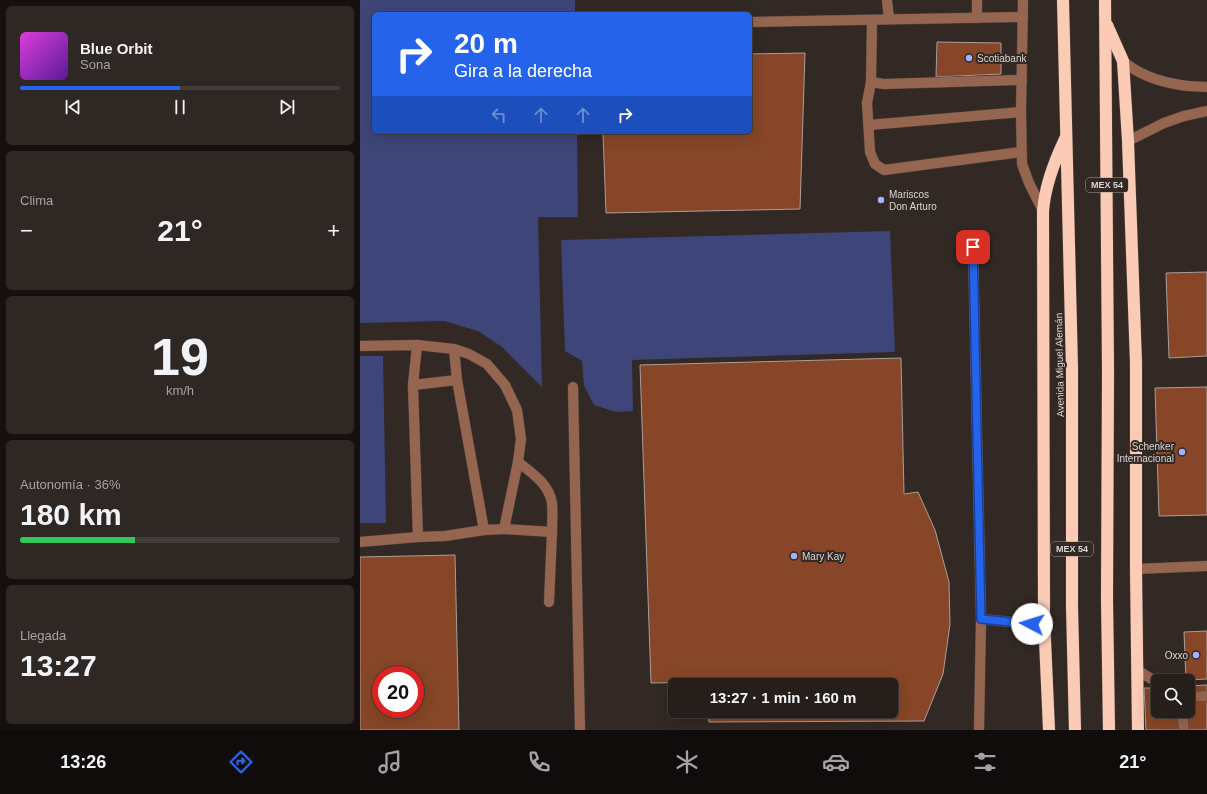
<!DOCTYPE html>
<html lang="es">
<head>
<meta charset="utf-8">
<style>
	body { margin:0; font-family:Arial,sans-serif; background:#2e2724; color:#f1f3f6; height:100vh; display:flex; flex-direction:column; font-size:15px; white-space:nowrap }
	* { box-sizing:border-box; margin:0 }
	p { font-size:13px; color:#a4a2a3 }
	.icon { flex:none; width:22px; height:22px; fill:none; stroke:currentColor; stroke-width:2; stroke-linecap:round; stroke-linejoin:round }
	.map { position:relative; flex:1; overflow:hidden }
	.side { display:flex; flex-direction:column; gap:6px; padding:6px; background:#15100f; width:360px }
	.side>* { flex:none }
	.guide { position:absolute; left:12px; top:12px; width:380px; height:122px; border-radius:6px; box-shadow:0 4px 16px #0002,0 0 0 1px #423c3a; background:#2563eb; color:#fff; overflow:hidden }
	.controls { position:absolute; left:791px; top:674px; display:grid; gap:8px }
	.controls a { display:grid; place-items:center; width:44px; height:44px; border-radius:6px; background:#261e1b; box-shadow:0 4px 16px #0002,0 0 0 1px #423c3a; font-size:20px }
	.speed { position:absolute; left:12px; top:666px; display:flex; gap:8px; font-size:20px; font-weight:700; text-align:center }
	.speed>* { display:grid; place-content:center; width:52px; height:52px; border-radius:50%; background:#261e1b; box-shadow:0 4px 16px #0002,0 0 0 1px #423c3a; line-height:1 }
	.speed .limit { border:6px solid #d22; background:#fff; color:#111 }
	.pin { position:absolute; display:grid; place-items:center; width:34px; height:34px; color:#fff; margin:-17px; border-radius:8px; box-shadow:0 2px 6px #0006 }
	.me { position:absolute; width:44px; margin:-22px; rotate:275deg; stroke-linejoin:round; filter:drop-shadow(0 0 3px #0008) }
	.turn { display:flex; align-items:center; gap:14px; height:84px; padding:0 16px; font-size:18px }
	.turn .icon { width:52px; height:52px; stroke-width:2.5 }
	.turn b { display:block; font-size:28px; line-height:34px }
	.lanes { display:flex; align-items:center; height:38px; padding:0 16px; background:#0003; justify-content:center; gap:20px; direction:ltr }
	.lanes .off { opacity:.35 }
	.big { font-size:30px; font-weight:800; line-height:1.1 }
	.side .widget { flex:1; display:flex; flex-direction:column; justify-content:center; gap:6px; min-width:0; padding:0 14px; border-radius:6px; background:#2e2724 }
	.side .dial { align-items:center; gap:0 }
	.dial b { font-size:52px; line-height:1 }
	.song { display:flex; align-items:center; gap:12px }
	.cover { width:48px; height:48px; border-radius:6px; background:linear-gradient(135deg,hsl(300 70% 55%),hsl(270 70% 35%)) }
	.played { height:4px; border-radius:2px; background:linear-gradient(90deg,#2563eb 50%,#423c3a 50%) }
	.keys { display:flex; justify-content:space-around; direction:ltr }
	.heat { display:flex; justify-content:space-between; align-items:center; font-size:22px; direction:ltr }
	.charge { height:6px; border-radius:3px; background:linear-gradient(90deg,#34c759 36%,#423c3a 0) }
	.trip { position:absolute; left:308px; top:678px; width:230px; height:40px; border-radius:6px; background:#261e1b; box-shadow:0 4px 16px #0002,0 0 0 1px #423c3a; font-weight:800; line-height:40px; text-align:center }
	.tab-bar { display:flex; height:64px; justify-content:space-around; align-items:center; background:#0f0c0b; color:#a4a2a3 }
	.tab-bar .icon { width:28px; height:28px }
	.tab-bar .active { color:#2563eb }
	.tab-bar b { font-size:18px; color:#f1f3f6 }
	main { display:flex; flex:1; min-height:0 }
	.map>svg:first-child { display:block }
	.green { fill:#3e4578 }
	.building { fill:#864627; stroke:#ab9e99; fill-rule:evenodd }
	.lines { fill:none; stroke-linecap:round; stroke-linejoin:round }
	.minor-casing { stroke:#4d4440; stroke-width:11 }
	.highway-casing { stroke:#4d4440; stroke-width:13 }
	.minor { stroke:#966550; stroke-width:10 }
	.highway { stroke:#fccbb6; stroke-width:12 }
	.route-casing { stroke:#184099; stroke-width:10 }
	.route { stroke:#2563eb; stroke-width:7 }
	.poi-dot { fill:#a4b2fc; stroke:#322824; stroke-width:1.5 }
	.labels { text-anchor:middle; stroke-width:4; stroke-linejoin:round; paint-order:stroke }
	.shield { fill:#322824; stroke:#a8a19e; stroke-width:1 }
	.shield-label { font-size:9px; font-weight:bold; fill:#dbd5d2 }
	.poi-label { font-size:10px; fill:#dbd5d2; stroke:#322824; text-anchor:start }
	.street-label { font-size:10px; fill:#dbd5d2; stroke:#322824 }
</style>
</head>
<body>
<main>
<section class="side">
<div class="widget">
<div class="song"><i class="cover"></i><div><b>Blue Orbit</b><p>Sona</p></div></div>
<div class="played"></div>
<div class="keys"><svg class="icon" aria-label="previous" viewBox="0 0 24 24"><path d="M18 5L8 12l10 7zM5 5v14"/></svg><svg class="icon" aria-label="pause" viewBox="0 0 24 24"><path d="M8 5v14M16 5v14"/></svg><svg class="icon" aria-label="next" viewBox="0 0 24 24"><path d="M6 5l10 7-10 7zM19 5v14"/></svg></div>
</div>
<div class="widget"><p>Clima</p>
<div class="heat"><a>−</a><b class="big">21°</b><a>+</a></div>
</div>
<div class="widget dial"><b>19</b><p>km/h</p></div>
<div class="widget"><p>Autonomía · 36%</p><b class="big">180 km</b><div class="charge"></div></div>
<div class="widget"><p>Llegada</p><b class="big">13:27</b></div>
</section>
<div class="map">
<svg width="847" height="730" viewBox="0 0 847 730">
	<rect width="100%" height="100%" fill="#322824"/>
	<!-- green -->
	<g class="green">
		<path d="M0,0H215V14H14V132H217L218,217H178L182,387L142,347L118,331L84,321L0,323Z"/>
		<path d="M530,231L535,352L272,360L273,411L256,412L234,405L224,386L222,361L205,351L201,240Z"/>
		<path d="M0,356H23L26,523H0Z"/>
	</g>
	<!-- building -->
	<g class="building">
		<path d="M577,42L641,43V74L576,77Z"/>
		<path d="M445,53L440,209L246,213L243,132H390V54Z"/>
		<path d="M847,272V356L809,358L806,273Z"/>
		<path d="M541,358L544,494L558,492L575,530L589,582L590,624L583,674L564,721L349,722L348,711H531V685H347V682L291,683L280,365Z"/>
		<path d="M847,387V515L799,516L795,388Z"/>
		<path d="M95,555L99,730H0V557ZM21,675H55V709H21Z"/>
		<path d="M847,631V679L826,680L824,632Z"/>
		<path d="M847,685V730H786L784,688H798V711H828V686Z"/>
	</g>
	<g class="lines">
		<!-- minor casing -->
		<g class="minor-casing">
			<g id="minor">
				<path d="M527,0L529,19"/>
				<path d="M663,0L661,112L662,164L669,183L683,211"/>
				<path d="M617,18V0"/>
				<path d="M390,22L663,17"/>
				<path d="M763,61C779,75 801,82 821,85C830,87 839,86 847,87"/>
				<path d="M511,82L512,20"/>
				<path d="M509,125L661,112"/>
				<path d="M768,141L804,123L824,116L847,111"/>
				<path d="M661,152L524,170L515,164L510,152L507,103L511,82L524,84L662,80"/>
				<path d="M613,247L621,619L619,730"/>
				<path d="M57,345L53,385L58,537"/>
				<path d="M0,346L57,345L94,349L109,354L127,364L145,385L157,410L161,439L158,462L144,529L124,530L85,536L58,537L0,542"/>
				<path d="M94,349L97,380L124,530"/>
				<path d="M53,385L97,380"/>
				<path d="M213,387L220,730"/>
				<path d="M158,462C172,473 189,484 192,503C193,512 192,522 192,532"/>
				<path d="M144,529L192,532L189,602"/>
				<path d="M776,569L847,566"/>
				<path d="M621,619L685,625"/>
				<path d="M777,670L798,683"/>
				<path d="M828,697L847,696"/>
				<path d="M822,711L824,730"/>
			</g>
		</g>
		<!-- highway casing -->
		<g class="highway-casing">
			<g id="highway">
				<path d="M703,0L712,368V606L715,730"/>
				<path d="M745,0L748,371L747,599L749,730"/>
				<path d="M747,25L763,61L768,141L776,363V569L778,730"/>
				<path d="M689,730L684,617L683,211C685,185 694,162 705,139"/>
			</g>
		</g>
		<!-- minor -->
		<use href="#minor" class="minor"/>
		<!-- highway -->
		<use href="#highway" class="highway"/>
	</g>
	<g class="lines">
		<!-- route casing -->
		<g class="route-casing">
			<path id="route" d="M613,247L621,619L672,624"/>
		</g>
		<!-- route -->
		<use href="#route" class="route"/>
	</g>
	<!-- markers -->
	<g class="poi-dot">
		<circle cx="609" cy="58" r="4"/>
		<circle cx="521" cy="200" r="4"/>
		<circle cx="822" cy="452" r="4"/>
		<circle cx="434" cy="556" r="4"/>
		<circle cx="836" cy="655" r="4"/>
	</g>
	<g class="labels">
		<!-- shield labels -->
		<g class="shield">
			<rect x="726" y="178" width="42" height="14" rx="3"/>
			<rect x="691" y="542" width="42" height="14" rx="3"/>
		</g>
		<g class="shield-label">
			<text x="747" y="188">MEX 54</text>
			<text x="712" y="552">MEX 54</text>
		</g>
		<!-- poi labels -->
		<g class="poi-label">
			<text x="617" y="62">Scotiabank</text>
			<text x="529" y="198">Mariscos<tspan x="529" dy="12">Don Arturo</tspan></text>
			<text x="814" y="450" text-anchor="end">Schenker<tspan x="814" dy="12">Internacional</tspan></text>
			<text x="442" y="560">Mary Kay</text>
			<text x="828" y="659" text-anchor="end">Oxxo</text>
		</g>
		<!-- street labels -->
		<g class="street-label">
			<text transform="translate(699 365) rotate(-91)" y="4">Avenida Miguel Alemán</text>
		</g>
	</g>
</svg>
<div class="controls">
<a><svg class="icon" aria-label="search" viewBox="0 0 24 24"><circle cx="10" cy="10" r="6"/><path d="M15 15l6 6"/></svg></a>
</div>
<div class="speed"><div class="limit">20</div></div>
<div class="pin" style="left:613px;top:247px;background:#d93025"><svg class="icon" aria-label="arrive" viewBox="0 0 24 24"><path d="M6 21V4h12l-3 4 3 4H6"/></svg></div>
<svg class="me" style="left:672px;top:624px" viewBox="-20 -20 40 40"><circle r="19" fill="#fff"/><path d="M0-13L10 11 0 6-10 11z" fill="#2563eb"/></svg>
<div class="trip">13:27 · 1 min · 160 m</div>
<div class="guide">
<div class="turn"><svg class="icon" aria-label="right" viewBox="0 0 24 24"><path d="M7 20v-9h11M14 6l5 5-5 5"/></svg><div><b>20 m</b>Gira a la derecha</div></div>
<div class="lanes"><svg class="icon off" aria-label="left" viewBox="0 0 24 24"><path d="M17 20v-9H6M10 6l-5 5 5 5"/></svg><svg class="icon off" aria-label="ahead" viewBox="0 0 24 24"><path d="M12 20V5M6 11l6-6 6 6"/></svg><svg class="icon off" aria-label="ahead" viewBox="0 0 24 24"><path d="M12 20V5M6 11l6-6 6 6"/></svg><svg class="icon" aria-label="right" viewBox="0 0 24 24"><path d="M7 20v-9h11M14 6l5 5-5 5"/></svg></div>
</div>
</div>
</main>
<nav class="tab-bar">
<b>13:26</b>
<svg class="icon active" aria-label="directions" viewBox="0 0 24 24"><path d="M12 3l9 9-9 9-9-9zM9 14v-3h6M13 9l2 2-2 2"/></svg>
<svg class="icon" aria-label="music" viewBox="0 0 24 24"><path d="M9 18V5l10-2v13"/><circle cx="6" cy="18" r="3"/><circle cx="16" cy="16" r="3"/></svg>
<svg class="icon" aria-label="phone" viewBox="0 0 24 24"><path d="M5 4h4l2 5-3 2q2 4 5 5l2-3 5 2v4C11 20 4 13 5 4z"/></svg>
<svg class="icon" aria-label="climate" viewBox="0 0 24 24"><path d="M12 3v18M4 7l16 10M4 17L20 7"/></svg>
<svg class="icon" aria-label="car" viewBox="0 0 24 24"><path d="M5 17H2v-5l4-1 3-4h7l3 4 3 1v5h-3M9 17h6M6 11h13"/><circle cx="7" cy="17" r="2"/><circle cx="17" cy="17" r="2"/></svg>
<svg class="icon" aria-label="filters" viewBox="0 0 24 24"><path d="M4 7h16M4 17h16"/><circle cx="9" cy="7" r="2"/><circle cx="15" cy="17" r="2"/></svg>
<b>21°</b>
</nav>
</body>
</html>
